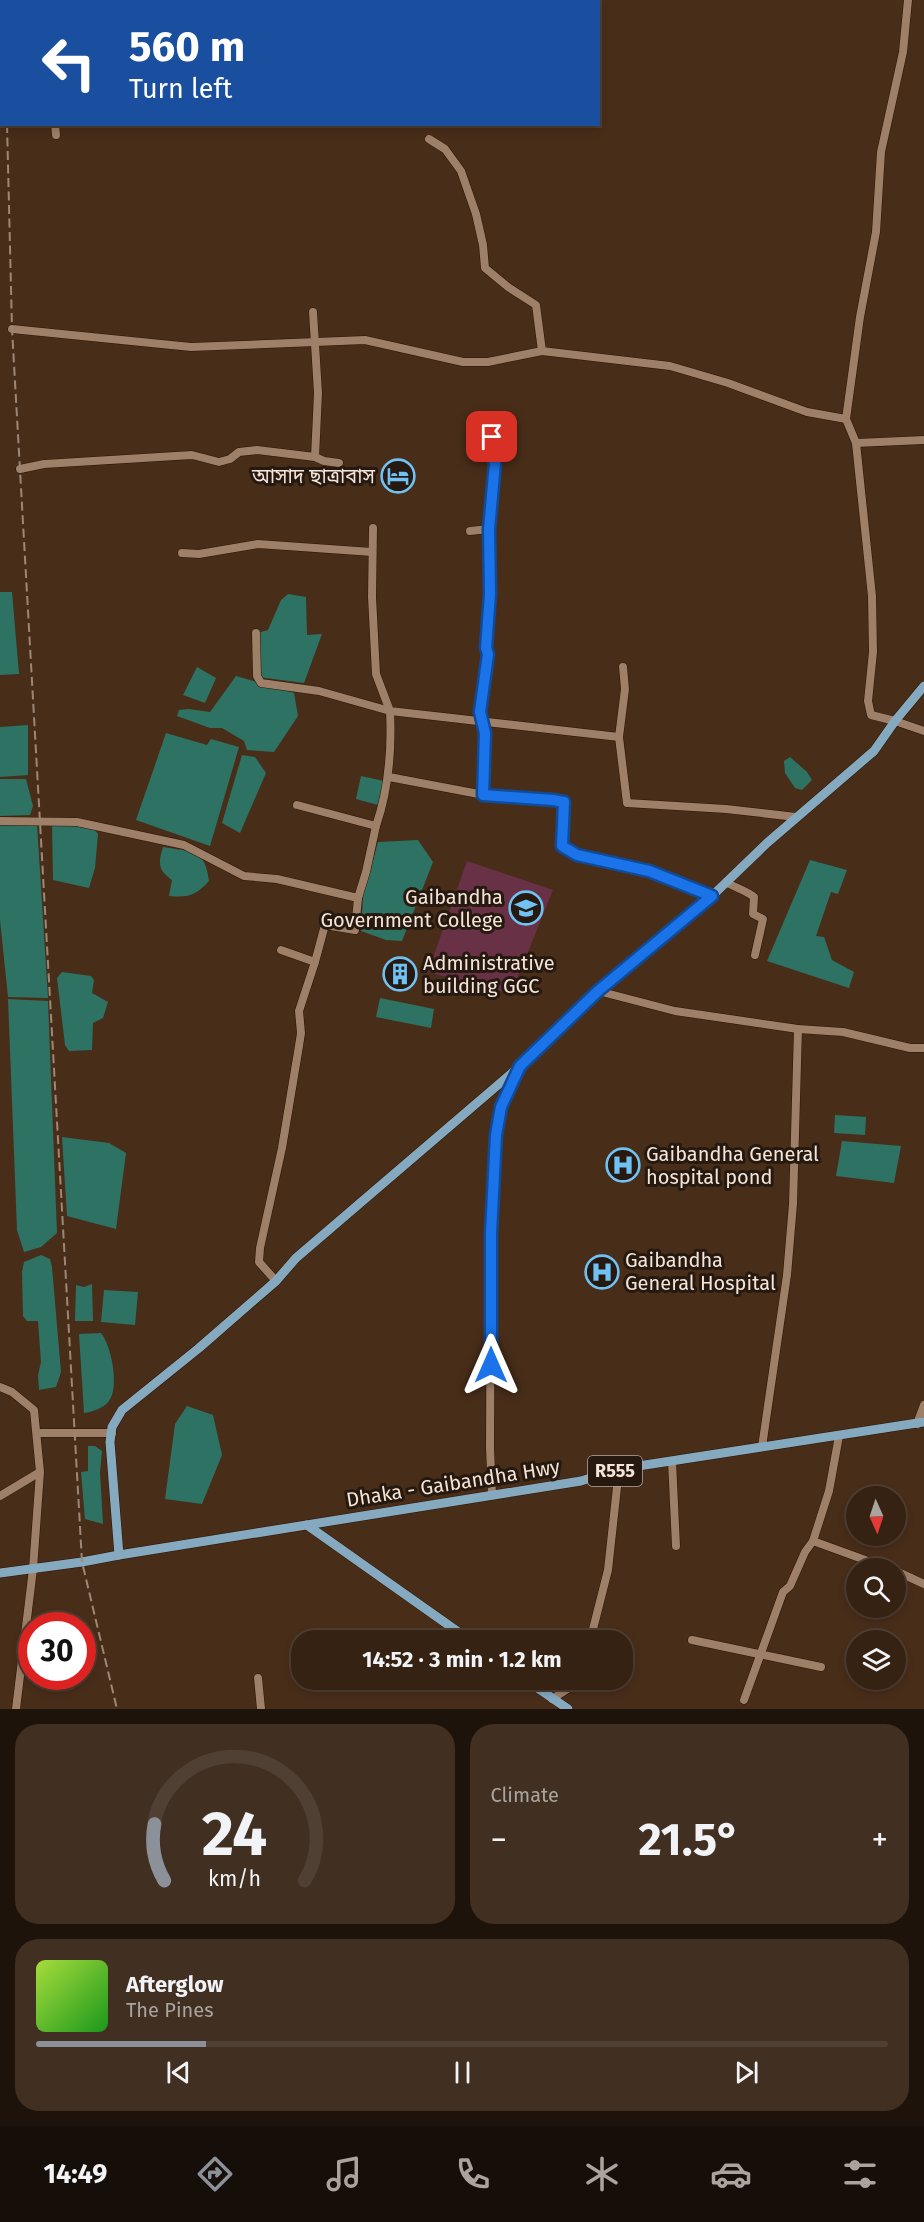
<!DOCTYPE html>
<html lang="en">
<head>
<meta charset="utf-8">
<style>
	body { margin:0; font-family:"Fira Sans","Noto Sans Bengali",sans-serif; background:#412f21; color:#f1f3f6; height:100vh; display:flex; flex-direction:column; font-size:22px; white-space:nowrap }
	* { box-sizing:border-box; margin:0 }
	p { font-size:20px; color:#aaa4a0 }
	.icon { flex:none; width:33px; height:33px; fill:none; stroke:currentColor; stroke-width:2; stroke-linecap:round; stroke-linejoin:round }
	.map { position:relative; height:1709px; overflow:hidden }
	.panel { display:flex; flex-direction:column; gap:15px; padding:15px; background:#1e130a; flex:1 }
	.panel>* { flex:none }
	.top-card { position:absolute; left:0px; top:0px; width:600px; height:126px; box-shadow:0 3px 9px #0003,0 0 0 2px #503f33; background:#1a4fa0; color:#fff; overflow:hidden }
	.needle { width:39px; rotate:177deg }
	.tools { position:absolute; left:846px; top:1486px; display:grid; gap:12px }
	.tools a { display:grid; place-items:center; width:60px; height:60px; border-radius:50%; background:#362213; box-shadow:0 3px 9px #0003,0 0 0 2px #503f33; font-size:30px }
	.speed { position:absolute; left:18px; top:1612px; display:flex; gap:12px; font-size:30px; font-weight:700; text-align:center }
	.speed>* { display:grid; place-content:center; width:78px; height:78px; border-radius:50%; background:#362213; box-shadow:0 3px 9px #0003,0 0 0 2px #503f33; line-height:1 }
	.speed .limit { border:9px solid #d22; background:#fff; color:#111 }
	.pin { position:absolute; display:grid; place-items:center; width:51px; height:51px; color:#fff; margin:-26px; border-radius:12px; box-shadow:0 3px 9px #0006 }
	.me { position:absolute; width:66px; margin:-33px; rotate:0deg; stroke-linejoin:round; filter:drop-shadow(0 0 4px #0008) }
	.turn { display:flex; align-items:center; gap:21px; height:126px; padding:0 30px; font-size:27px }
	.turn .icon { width:78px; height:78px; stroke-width:2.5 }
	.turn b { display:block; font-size:42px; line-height:51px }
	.big { font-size:45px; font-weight:700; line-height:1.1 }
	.panel .card { flex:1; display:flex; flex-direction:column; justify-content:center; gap:9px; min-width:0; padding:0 21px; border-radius:24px; background:#412f21 }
	.panel .dial { align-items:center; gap:0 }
	.dial svg { height:156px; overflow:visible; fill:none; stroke:#503f33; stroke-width:7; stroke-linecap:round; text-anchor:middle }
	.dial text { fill:#f1f3f6; stroke:none }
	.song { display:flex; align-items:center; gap:18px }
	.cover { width:72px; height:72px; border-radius:9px; background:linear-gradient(135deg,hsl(80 70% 55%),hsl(120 70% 35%)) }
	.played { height:6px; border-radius:3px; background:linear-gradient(90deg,#8c9099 20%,#503f33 20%) }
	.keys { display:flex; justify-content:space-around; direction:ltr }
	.heat { display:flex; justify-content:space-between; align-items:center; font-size:33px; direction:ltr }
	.panel .tiles { flex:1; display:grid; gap:15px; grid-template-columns:1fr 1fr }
	.card:last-child { grid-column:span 2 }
	.trip { position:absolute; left:291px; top:1630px; width:342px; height:60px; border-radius:24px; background:#362213; box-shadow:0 3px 9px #0003,0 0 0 2px #503f33; font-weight:700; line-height:60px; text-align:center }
	.menu { display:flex; height:96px; justify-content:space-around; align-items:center; background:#160e08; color:#aaa4a0 }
	.menu .icon { width:42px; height:42px }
	.menu .current { color:#8c9099 }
	.menu b { font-size:27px; color:#f1f3f6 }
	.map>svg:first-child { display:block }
	.green { fill:#683146 }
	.water { fill:#2e7264 }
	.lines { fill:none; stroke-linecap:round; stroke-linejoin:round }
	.minor-casing { stroke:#2d1502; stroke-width:9 }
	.major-casing { stroke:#2d1502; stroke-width:10 }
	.minor { stroke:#9e7f68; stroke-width:8 }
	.major { stroke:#85aac0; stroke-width:9 }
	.rail { stroke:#9d8777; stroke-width:2; stroke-dasharray:9 4.5; stroke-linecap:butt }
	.route-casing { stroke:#114b97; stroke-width:15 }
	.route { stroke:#1a73e8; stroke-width:10 }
	.labels { text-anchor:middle; stroke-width:6; stroke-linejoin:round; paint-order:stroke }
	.shield { fill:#251910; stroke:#b7a79b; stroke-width:1.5 }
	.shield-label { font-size:18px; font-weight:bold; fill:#f5e4d7 }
	.poi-label { font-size:20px; fill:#f5e4d7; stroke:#251910; text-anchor:start }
	.street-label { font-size:20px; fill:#f5e4d7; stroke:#251910 }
</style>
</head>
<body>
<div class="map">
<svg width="924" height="1709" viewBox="0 0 924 1709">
	<rect width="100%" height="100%" fill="#482d19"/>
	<!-- green -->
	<path class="green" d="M467,861L553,890L511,994L428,972Z"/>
	<!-- water -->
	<g class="water">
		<path d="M0,592H12L19,674L0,675Z"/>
		<path d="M288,594L306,597L307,635L322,634L304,683L258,677L257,633L268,630L281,600Z"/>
		<path d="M197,667L216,678L205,703L183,695Z"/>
		<path d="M236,676L294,693L298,716L274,752L247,750L244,741L222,728H210L177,716L179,710L189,709L210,712Z"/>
		<path d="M28,725V775L0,777V727Z"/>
		<path d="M166,733L207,745L211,739L239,747L210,846L136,820Z"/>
		<path d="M242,755L255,757L266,773L240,833L222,823Z"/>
		<path d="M790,757L807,772L812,780L802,790L795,788L785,773L784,761Z"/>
		<path d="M361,776L384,781L378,805L356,799Z"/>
		<path d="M0,779H26L33,806L30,815L0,816Z"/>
		<path d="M52,823L94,829L98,834L95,868L89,888L53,880Z"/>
		<path d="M37,824L48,998L8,997L0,920V825Z"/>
		<path d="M418,840L433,862L402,941L386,940L361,931L363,896L378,842Z"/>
		<path d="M163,847C191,852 205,848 209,881C196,895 189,898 169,896L172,880C158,870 158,863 163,847Z"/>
		<path d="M810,860L847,870L838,894L831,892L816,936L824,937L832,960L854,972L849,988L767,961Z"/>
		<path d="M62,972L91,976L94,980L92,993L108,1002L103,1018L93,1023L92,1050L69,1051L65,1045L57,978Z"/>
		<path d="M380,998L434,1009L431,1028L376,1017Z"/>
		<path d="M8,999L48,1001L57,1233L41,1247L24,1252L17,1230Z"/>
		<path d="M835,1115L866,1117L865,1135L834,1133Z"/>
		<path d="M62,1137L109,1143L126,1153L116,1229L67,1216Z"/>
		<path d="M842,1141L901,1146L894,1183L836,1176Z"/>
		<path d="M41,1255L50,1259L52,1267L61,1372L56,1387L39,1390L38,1375L41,1362L38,1321H27L23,1316L22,1272L24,1262Z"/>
		<path d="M92,1284L93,1321H75L76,1285L84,1287Z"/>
		<path d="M104,1290L138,1292L135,1325L101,1322Z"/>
		<path d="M101,1333C111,1345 120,1387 109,1401C104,1408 92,1412 84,1413L79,1334Z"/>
		<path d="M187,1406L213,1415L222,1455L202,1504L165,1499L175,1424Z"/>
		<path d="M88,1446H95L102,1451L100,1472L103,1524L85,1519L81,1472L88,1471Z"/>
	</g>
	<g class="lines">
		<!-- minor casing -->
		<g class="minor-casing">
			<g id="minor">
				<path d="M908,0L903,52L881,152L876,232L860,317L846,419L856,443L872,596L873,652L868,701L871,715L895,721L924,731"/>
				<path d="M69,2V0"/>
				<path d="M55,124L56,135"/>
				<path d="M429,139L445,149L461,171L476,214L483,245L485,268L508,287L536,305L542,351"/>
				<path d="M313,312L318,393L315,457"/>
				<path d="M12,329L191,347L365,340L463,362H488L542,351L670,366L728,383L807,412L846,419"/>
				<path d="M856,443L924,440"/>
				<path d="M20,469L44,464L192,455L219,462L230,459L239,452L257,450L315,457L324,461L339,463"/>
				<path d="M373,528L372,597L376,674L390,711L619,737"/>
				<path d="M470,531L489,529"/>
				<path d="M182,553L199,554L258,544L372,552"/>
				<path d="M256,633L257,676L261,683L319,691L390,711C392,751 389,788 376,826L297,805"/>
				<path d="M623,667L625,689L619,737L627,803L726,809L796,817"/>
				<path d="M389,777L484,795L553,799L564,802L562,846L577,855L649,871L712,896"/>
				<path d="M484,795L485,733L480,712L488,654L486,648L490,594L489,529L495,463L492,454V420"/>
				<path d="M0,821L77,822L184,845L244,876L277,879L358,898"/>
				<path d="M726,882C735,888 746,890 754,897L753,914L763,919L755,955"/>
				<path d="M315,962L325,925L355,930L358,898L366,872L376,826"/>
				<path d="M598,991L675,1011L798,1029L843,1032L910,1048H924"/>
				<path d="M276,1281L259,1262L260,1248L282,1148L299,1046L301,1033L299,1011L315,962L281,950"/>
				<path d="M0,1387L12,1392L34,1410L40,1472L33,1569L16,1709"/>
				<path d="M917,1424L924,1405"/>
				<path d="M37,1433H112"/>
				<path d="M762,1447L787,1275L793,1204L798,1029"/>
				<path d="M672,1461L676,1546"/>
				<path d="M492,1495L490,1448L491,1233L496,1135L501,1106L520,1068"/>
				<path d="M0,1496L40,1472"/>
				<path d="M813,1541L890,1569"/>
				<path d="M896,1571L924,1584"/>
				<path d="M692,1640L821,1667"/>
				<path d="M590,1641L608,1570L619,1469"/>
				<path d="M258,1678L261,1709"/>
				<path d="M552,1699L574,1685L577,1680"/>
				<path d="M744,1700L783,1592L790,1586L805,1552L813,1541L829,1491L839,1436"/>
			</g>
		</g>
		<!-- major casing -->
		<g class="major-casing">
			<g id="major">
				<path d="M307,1525L471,1641"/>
				<path d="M119,1555L110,1442L112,1427L122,1410L199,1348L276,1281L296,1258L520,1066L598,991L663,935L712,896L767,843L874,751L895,721L924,686"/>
				<path d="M0,1573L82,1562L119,1555L581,1481L619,1469L924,1422"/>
				<path d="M526,1680L568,1709"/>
			</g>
		</g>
		<!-- minor -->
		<use href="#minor" class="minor"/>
		<!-- major -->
		<use href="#major" class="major"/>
		<!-- rail -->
		<g class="rail">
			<path d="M4,0V2"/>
			<path d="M7,124L12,329L82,1562L117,1709"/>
		</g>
	</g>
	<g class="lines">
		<!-- route casing -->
		<g class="route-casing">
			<path id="route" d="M491,1365V1233L496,1135L501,1107L520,1066L598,991L712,896L649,871L577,855L562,846L564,802L553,800L483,795L485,733L480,712L488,654L486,648L490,594L489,529L495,463L492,454V437"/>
		</g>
		<!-- route -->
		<use href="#route" class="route"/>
	</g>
	<!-- icons -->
	<defs>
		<g id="hotel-ring" transform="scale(1.725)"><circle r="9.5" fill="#251910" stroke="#70c2f4" stroke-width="1.5"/><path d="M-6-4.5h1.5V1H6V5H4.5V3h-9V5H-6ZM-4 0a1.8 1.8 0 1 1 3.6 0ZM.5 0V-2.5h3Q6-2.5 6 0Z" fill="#70c2f4"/></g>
		<g id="university-ring" transform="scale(1.725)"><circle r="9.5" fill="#251910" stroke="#70c2f4" stroke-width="1.5"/><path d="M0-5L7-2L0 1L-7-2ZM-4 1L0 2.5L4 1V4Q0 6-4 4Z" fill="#70c2f4"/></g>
		<g id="building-ring" transform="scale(1.725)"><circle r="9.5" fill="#251910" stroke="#70c2f4" stroke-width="1.5"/><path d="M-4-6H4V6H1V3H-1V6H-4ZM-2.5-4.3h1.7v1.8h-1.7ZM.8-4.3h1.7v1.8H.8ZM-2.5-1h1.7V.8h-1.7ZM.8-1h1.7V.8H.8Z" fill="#70c2f4"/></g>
		<g id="hospital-ring" transform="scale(1.725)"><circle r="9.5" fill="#251910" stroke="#70c2f4" stroke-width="1.5"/><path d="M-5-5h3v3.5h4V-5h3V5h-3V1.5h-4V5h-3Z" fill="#70c2f4"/></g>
	</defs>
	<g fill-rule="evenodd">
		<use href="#hotel-ring" x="398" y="476"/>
		<use href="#university-ring" x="526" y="908"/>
		<use href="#building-ring" x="400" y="974"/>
		<use href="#hospital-ring" x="623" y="1165"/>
		<use href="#hospital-ring" x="602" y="1272"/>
	</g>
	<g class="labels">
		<!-- shield labels -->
		<rect class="shield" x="588" y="1456" width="54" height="30" rx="4.5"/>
		<g class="shield-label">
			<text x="615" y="1477">R555</text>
		</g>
		<!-- poi labels -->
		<g class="poi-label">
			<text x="375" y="483" text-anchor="end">আসাদ ছাত্রাবাস</text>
			<text x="503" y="904" text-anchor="end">Gaibandha<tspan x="503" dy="23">Government College</tspan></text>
			<text x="423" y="970">Administrative<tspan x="423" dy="23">building GGC</tspan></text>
			<text x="646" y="1161">Gaibandha General<tspan x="646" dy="23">hospital pond</tspan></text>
			<text x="625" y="1267">Gaibandha<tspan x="625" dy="23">General Hospital</tspan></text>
		</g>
		<!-- street labels -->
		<g class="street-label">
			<text transform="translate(453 1483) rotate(-9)" y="7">Dhaka - Gaibandha Hwy</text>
		</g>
	</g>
</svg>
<div class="tools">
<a><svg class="needle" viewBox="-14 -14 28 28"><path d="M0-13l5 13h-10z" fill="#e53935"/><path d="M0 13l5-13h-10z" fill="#aaa4a0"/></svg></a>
<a><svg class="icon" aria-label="search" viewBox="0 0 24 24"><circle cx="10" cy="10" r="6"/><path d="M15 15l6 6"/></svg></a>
<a><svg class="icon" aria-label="layers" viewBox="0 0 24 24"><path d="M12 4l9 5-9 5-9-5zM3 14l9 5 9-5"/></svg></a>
</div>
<div class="speed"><div class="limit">30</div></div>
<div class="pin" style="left:492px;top:437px;background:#d93025"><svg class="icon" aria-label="arrive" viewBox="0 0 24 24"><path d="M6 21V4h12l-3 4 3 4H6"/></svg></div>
<svg class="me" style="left:491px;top:1365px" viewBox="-20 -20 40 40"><path d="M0-17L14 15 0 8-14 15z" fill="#1a73e8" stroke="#fff" stroke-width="4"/></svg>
<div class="trip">14:52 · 3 min · 1.2 km</div>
<div class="top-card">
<div class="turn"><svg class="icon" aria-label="left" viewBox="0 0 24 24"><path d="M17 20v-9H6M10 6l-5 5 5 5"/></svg><div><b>560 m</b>Turn left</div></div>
</div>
</div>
<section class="panel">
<div class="tiles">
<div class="card dial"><svg viewBox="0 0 100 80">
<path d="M14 69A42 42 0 1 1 86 69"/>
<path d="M14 69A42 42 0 0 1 9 40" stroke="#8c9099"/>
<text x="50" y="56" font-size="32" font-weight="700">24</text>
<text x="50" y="72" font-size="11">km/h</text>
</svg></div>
<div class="card"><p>Climate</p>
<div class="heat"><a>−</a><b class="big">21.5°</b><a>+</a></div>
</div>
<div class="card">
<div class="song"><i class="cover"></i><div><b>Afterglow</b><p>The Pines</p></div></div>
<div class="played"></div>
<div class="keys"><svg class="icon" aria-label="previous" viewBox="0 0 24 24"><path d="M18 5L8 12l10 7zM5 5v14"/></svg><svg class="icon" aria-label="pause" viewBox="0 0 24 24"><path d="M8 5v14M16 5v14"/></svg><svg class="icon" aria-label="next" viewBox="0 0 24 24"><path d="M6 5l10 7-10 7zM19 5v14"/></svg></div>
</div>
</div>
</section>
<nav class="menu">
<b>14:49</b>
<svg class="icon current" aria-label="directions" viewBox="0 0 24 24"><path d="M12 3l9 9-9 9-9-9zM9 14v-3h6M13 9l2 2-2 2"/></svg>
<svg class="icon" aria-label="music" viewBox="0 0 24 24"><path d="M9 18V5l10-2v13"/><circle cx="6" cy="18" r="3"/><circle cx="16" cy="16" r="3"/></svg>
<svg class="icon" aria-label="phone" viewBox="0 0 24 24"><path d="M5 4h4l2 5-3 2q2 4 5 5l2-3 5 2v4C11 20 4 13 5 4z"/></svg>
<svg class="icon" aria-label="climate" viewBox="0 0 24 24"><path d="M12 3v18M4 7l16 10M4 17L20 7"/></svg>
<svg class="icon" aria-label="car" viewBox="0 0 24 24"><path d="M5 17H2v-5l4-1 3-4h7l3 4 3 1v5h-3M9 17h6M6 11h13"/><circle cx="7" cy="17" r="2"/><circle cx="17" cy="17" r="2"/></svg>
<svg class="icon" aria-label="filters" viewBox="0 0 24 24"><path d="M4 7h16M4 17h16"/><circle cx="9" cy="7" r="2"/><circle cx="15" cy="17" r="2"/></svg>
</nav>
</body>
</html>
